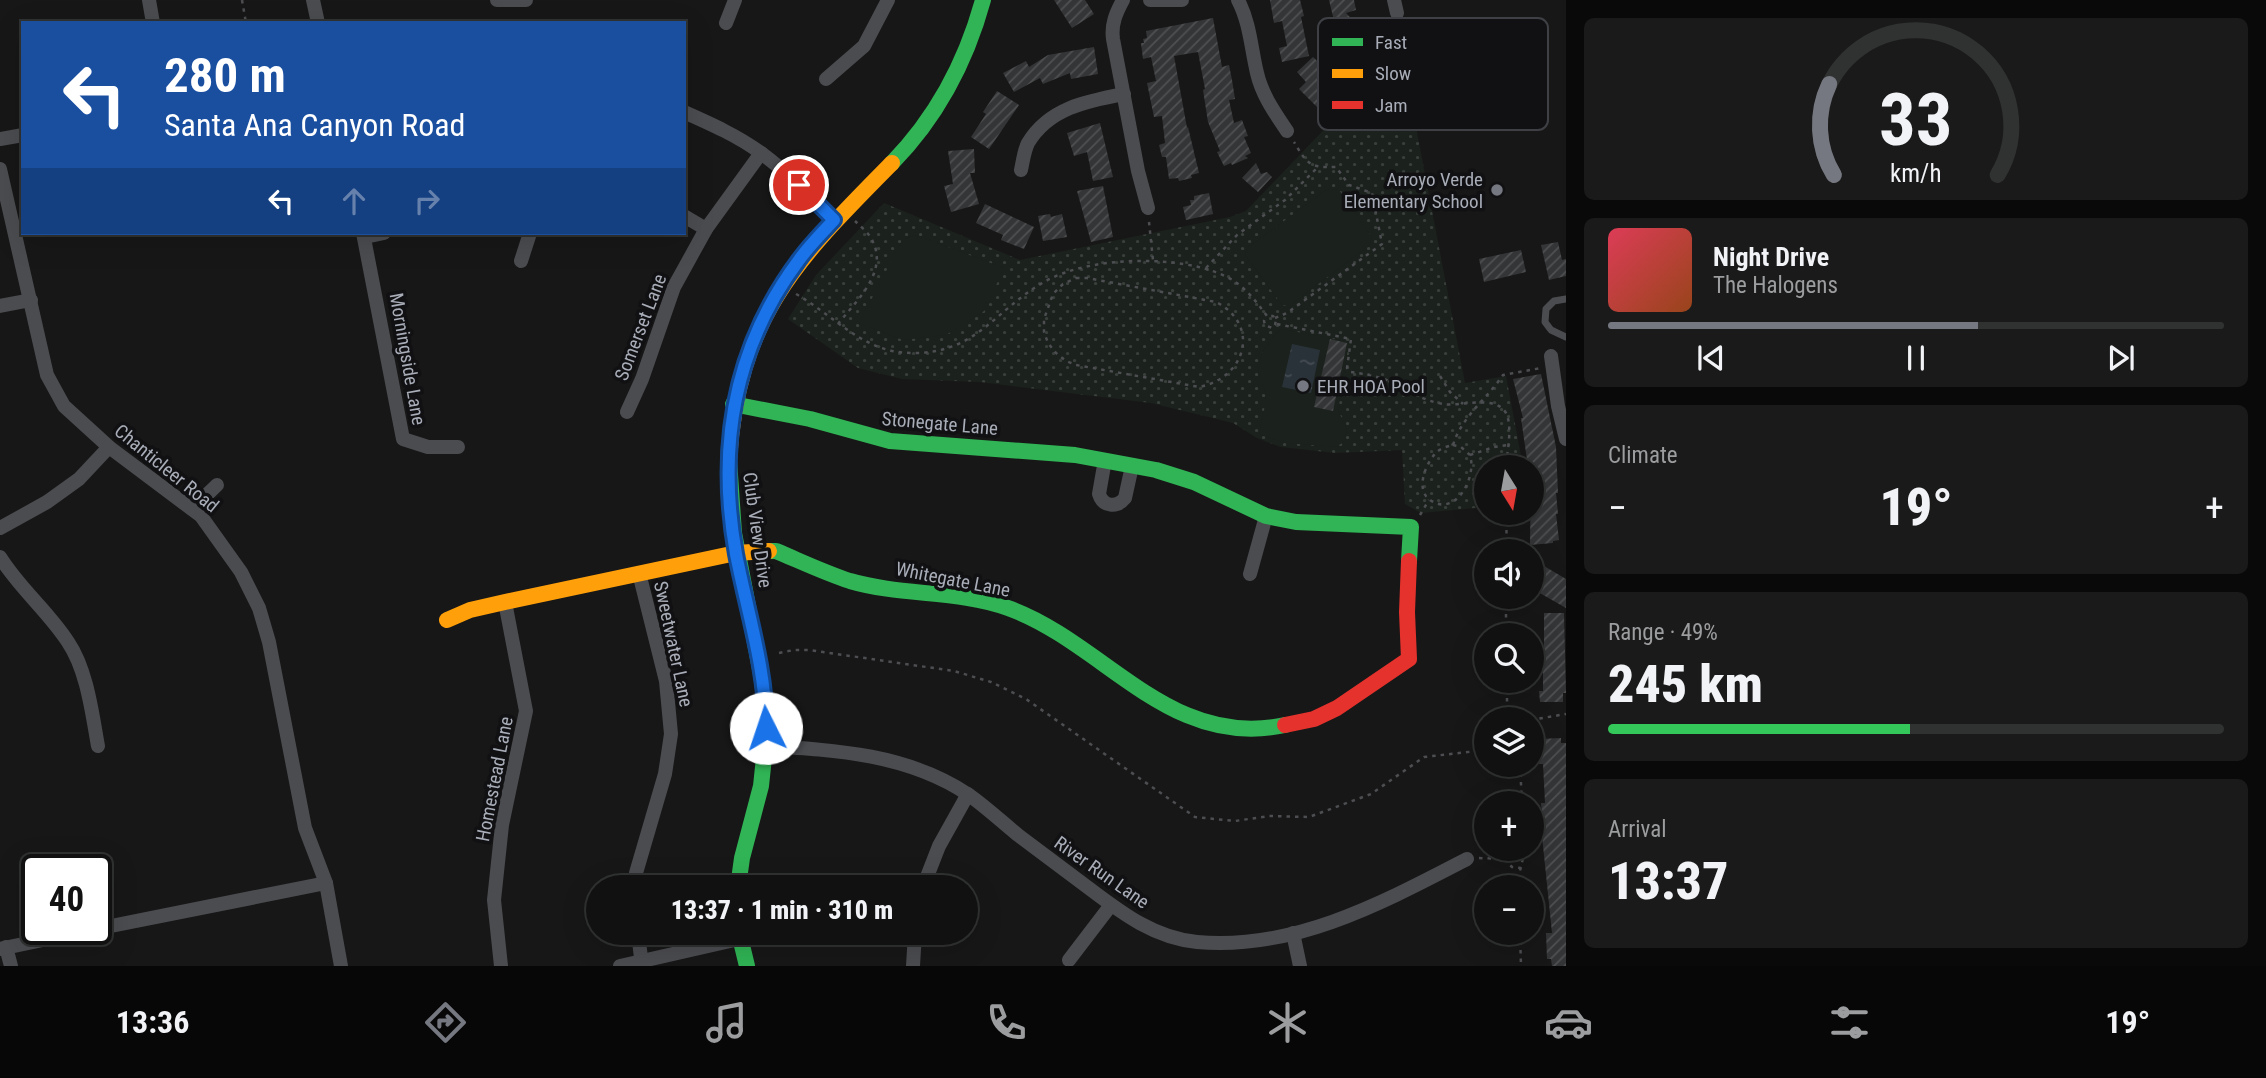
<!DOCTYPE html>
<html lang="en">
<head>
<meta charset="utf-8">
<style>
	body { margin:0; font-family:"Roboto Condensed",sans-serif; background:#1a1a1a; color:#f1f3f6; height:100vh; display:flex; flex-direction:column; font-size:26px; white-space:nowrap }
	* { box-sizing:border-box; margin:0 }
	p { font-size:23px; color:#9c9d9f }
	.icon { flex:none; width:38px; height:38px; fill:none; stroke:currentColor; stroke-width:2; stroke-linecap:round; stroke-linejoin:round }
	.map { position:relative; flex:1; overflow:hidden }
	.details { display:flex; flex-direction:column; gap:18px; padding:18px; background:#090909; width:700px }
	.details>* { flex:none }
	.guide { position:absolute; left:21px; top:21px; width:665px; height:214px; border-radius:0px; box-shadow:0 7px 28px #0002,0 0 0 2px #303131; background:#1a4fa0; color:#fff; overflow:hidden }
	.needle { width:46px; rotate:169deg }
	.fabs { position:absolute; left:1474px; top:455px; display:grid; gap:14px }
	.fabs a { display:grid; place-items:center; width:70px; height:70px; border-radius:50%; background:#111; box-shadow:0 7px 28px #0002,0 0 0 2px #303131; font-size:35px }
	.speed { position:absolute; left:21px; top:854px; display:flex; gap:14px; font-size:35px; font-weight:700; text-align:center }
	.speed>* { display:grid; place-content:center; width:91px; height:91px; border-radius:50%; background:#111; box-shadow:0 7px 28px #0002,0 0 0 2px #303131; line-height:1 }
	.speed .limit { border:4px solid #111; border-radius:10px; background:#fff; color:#111 }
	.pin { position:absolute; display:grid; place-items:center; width:60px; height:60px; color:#fff; margin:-30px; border:4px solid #fff; border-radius:50%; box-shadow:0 2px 7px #0007 }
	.me { position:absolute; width:77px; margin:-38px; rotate:356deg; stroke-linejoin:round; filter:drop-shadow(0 0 5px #0008) }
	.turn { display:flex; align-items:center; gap:24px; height:147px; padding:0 28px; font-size:32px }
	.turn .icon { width:91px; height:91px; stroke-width:2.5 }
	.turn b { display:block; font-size:49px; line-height:60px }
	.lanes { display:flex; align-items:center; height:66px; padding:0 28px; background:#0003; justify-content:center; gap:35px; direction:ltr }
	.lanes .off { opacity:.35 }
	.big { font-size:52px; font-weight:800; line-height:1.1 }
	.details .tile { flex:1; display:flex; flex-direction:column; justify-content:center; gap:10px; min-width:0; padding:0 24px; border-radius:10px; background:#1a1a1a }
	.details .dial { align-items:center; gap:0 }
	.dial svg { height:182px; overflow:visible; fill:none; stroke:#303131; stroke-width:7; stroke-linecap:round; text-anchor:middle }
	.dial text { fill:#f1f3f6; stroke:none }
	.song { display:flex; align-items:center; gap:21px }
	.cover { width:84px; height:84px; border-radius:10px; background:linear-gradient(135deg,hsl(350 70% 55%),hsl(20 70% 35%)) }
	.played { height:7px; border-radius:4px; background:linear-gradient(90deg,#757880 60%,#303131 60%) }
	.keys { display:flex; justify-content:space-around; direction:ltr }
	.heat { display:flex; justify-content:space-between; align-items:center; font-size:38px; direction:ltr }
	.charge { height:10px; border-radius:5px; background:linear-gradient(90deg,#34c759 49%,#303131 0) }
	.trip { position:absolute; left:586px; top:875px; width:392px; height:70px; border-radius:35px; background:#111; box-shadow:0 7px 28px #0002,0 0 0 2px #303131; font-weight:800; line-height:70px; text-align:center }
	.tab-bar { display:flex; height:112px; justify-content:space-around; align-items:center; background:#070707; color:#9c9d9f }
	.tab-bar .icon { width:49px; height:49px }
	.tab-bar .selected { color:#757880 }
	.tab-bar b { font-size:32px; color:#f1f3f6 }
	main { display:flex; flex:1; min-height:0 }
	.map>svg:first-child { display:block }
	.park { fill:url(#park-dots) }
	.garden { fill:#1b211c }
	.water { fill:url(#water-ripples) }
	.building { fill:url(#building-hatch) }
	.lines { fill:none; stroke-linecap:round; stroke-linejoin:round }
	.path { stroke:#4d4e52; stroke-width:2.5; stroke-dasharray:3.5 5; stroke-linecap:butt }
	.lane { stroke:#4b4c50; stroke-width:7 }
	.street { stroke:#4b4c50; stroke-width:14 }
	.fast { stroke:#30b455; stroke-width:16 }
	.slow { stroke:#ff9f0a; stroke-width:16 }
	.jam { stroke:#e5322d; stroke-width:16 }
	.route-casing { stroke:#114b97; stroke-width:18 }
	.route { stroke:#1a73e8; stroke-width:12 }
	.poi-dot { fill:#757880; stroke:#111113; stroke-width:2.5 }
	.labels { text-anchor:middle; stroke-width:7; stroke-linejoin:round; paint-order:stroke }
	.poi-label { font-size:19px; fill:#a8adb8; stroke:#111113; text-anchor:end }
	.street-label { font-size:19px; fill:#a8adb8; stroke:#111113 }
	.key { fill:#111113; stroke:#3e4045; stroke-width:2 }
	.key-label { font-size:19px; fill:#a8adb8 }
</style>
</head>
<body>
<main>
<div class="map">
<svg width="1566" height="966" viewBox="0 0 1566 966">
	<defs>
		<pattern id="park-dots" width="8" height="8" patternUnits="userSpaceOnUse" patternTransform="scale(1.75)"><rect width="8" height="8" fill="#1b211c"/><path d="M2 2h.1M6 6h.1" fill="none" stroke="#393f3b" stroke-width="1.8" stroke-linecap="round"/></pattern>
		<pattern id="water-ripples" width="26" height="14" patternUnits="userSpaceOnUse" patternTransform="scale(1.75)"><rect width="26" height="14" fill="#2a3239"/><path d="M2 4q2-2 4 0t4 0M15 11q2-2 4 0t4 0" fill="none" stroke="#464d54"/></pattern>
		<pattern id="building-hatch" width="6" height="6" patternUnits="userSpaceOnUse" patternTransform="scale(1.75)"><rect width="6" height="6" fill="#343537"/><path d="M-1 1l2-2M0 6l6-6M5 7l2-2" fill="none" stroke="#4f5052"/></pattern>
	</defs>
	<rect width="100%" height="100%" fill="#171717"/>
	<!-- park -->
	<path class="park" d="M1401,49L1465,383L1506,376L1521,456V467H1486V507L1421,513L1405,504L1402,450L1335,453L1281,447L1257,438L1233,423L1151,403L980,382L902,379L858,368L788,319L816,275L884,203L1020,260L1230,217L1246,211Z"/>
	<!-- garden -->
	<g class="garden">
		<path d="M1328,189L1339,190L1372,237L1370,245L1289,306L1282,305L1245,255L1247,248Z"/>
		<path d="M916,235L1004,268L984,311L946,335L903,340L859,323L903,239Z"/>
		<path d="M1282,329L1349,342L1338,411L1347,427L1345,441L1336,447L1286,443L1259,434C1261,421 1266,407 1266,394C1266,388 1262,384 1260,379C1254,359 1267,341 1282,329Z"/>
	</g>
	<!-- water -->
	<path class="water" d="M1292,344L1320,350L1311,393L1282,387Z"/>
	<!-- building -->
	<g class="building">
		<path d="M1054,0H1085L1094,14L1072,28Z"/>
		<path d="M1270,0H1300L1304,16L1301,17L1309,56L1282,62L1279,48L1287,46L1282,21L1274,23Z"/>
		<path d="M1329,0H1354L1356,10L1346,13L1367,35L1365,37L1378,52L1374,57L1377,60L1362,73L1330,40L1337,33Z"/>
		<path d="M1213,18L1222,67L1229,65L1232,80L1235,99L1229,100L1234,123L1242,120L1248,136L1244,137L1251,153L1245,156L1248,158L1232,165L1231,163L1224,166L1217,152L1220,151L1208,122L1203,90L1205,89L1198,52L1174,56L1187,128L1188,127L1199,173L1191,175L1192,178L1179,181L1178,178L1169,179L1166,157H1162L1159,145L1165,143L1162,116L1154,117L1147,83L1156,81L1151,57L1143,59L1141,43H1144L1143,39L1147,38L1146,31Z"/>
		<path d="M1094,47L1098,74L1071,79L1070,73L1043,84L1040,78L1014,92L1003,73L1026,61L1029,67L1048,55Z"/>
		<path d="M1313,57L1332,75L1330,77L1344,92L1338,98L1340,101L1329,110L1324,107L1321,111L1299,89L1306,82L1297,72Z"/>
		<path d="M997,91L1019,105L989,149L971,137L986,114L983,112Z"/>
		<path d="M1100,123L1113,177L1093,181L1087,152L1074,156L1067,133Z"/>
		<path d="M974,149L975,173H970L979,204L951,212L944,186L953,184L948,151Z"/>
		<path d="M1256,163L1261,174L1267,172L1272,177L1258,192L1242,178Z"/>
		<path d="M1103,186L1113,237L1091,242L1077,191Z"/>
		<path d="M1209,193L1213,214L1186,220L1183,207L1191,205L1190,200H1194V196Z"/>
		<path d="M985,204L1034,227L1024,249L1001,240L1003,235L976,223Z"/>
		<path d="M1050,214L1051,217L1062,214L1067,237L1043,241L1038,216Z"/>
		<path d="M1558,242L1562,260L1566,259V276L1549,280L1541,245Z"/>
		<path d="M1521,250L1526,272L1484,282L1479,259Z"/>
		<path d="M1330,339L1347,343L1333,411L1314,407Z"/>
		<path d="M1541,374L1556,447L1558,493H1556L1558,514H1556L1559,540L1553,541V543L1530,545L1531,467H1528L1521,418H1523L1513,379Z"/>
		<path d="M1544,566L1566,579V608L1531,588Z"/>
		<path d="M1544,613H1564L1566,693H1563V702H1540L1539,691H1543V671H1540L1539,646H1544Z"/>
		<path d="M1561,738V743H1566V966H1552L1551,959H1547L1546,933H1552L1542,836H1544L1541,803H1545L1543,764H1539V739Z"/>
	</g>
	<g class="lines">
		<!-- path -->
		<g class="path">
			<path d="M242,0L246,23"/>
			<path d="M1149,222L1153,260"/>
			<path d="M1206,268L1237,235L1285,200L1318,167"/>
			<path d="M1076,278H1087L1216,302C1261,325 1246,378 1199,387L1076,365L1066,361L1056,353L1048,343L1044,332V319L1053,294L1063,284Z"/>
			<path d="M796,294C835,316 863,353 912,353C976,354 995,310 1044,282C1089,256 1178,254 1225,276C1244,285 1255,300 1267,316L1264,321L1265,325L1272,328L1275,325L1276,320L1273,316H1267"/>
			<path d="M1275,318L1287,313L1382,244L1372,193L1349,185L1336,167C1310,168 1307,164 1294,142"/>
			<path d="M838,324C855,302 888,273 873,242C870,234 861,227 855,221"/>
			<path d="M1277,324L1351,339L1347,368L1351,372C1365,374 1381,377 1394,383C1411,392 1424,401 1443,404C1460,407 1495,394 1506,413C1513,427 1507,452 1506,467"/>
			<path d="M1440,376L1450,392L1463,404"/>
			<path d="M1453,445L1461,447L1470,455C1477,477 1456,518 1430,500C1414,489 1427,460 1438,451C1442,448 1448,446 1453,445Z"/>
			<path d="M1453,445C1462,416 1487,399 1503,375L1541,368"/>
			<path d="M1470,455L1494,447L1507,445"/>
			<path d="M1506,513L1507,551"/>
			<path d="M1420,515L1429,500"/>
			<path d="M1506,597V635"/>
			<path d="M779,653L794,650H809L954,671L991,682L1026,699L1195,817L1235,821L1269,816L1309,817L1371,794L1424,757L1486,750"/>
			<path d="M1507,681V704L1511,719"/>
			<path d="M1531,720L1566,714"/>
			<path d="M1520,765L1522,803"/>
			<path d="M1479,858L1504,859L1512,867L1521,868"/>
			<path d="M1516,887C1518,874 1524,863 1523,849"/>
			<path d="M1520,933L1521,966"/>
		</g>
		<!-- lane -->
		<path class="lane" d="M1566,299L1554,301L1546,309L1545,322L1551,330L1566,337"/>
		<!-- street -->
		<g class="street">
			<path d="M149,0L153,23"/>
			<path d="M313,0L318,23"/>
			<path d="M497,0H526"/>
			<path d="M1123,0C1116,13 1111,24 1113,39L1138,171L1148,208"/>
			<path d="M1150,0H1182"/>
			<path d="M1238,0C1250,23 1251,48 1257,73C1262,95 1275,113 1287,131"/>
			<path d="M1394,0L1397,13"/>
			<path d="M726,23L735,0"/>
			<path d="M826,79L864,46L888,0"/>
			<path d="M684,112C711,124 738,136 761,153C788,173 811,197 834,220"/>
			<path d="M0,139L23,135"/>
			<path d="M0,169L47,375L64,406L109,447L201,516L241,572L259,608L269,642L305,828L326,883L341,966"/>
			<path d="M1021,170C1023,161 1024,151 1028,143C1049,108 1087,101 1124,94"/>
			<path d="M684,216L706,229"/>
			<path d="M363,233L403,439L428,447H458"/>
			<path d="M365,237L384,233"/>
			<path d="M521,261L530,233"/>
			<path d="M0,306L31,300"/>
			<path d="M1551,356L1558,406L1566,439"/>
			<path d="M627,412L642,379L674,287L706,229L761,153"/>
			<path d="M1105,460L1099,494C1103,507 1117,508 1125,498L1132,466"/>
			<path d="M192,509L217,485"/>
			<path d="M0,528L47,502L79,479L109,447"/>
			<path d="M0,557C20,589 48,611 68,642C87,670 92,713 98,746"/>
			<path d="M1250,574L1266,516"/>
			<path d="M766,746C836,750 908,754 969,795C986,807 1002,822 1018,835C1042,853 1066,871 1090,889C1123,914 1155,938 1197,942C1294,951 1384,902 1467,859"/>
			<path d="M636,887V873L665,774L671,734L666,681L639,573"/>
			<path d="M923,887L939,846L968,794"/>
			<path d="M96,929L326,883"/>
			<path d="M638,933L642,966"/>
			<path d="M1293,933L1300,966"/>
			<path d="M6,947L11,966"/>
			<path d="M0,949L95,929"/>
			<path d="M1069,960L1111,905"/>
			<path d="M501,966L494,900L502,825L526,711L505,602"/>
			<path d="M620,966L739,939"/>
			<path d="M913,966L915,933"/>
		</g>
		<!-- fast -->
		<g class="fast">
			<path d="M892,163C937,117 966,62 983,0"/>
			<path d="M733,404L810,419L890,441L1075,455L1156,470L1194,482L1266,516L1296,522L1411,527L1409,561"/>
			<path d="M729,460L734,533L761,674L766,711L765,748L761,786L742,858L738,887"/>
			<path d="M769,551H776C800,561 825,573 850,581C901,596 958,590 1008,608C1105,643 1169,750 1285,725"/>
			<path d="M739,933L747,966"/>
		</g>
		<!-- slow -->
		<g class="slow">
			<path d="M729,460C738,317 796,260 892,163"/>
			<path d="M447,620L470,610L505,602L736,553L769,551"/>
		</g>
		<!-- jam -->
		<path class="jam" d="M1285,725L1314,719L1337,708L1409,659L1407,612L1409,561"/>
	</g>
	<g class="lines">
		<!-- route casing -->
		<g class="route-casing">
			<path id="route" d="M766,728C766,669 747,611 736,554C717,448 733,348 799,260C809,246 822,233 834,220L799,185"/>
		</g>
		<!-- route -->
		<use href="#route" class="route"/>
	</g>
	<!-- markers -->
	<g class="poi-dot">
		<circle cx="1497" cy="190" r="7"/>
		<circle cx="1303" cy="386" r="7"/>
	</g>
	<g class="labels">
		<!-- poi labels -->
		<g class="poi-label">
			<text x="1483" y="186">Arroyo Verde<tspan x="1483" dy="22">Elementary School</tspan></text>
			<text x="1317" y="393" text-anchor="start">EHR HOA Pool</text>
		</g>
		<!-- street labels -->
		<g class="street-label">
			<text transform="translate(640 327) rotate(-69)" y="7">Somerset Lane</text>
			<text transform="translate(408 359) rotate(80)" y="7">Morningside Lane</text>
			<text transform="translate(940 423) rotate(5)" y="7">Stonegate Lane</text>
			<text transform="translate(167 468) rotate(39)" y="7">Chanticleer Road</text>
			<text transform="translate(758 530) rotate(82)" y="7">Club View Drive</text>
			<text transform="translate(953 579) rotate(11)" y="7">Whitegate Lane</text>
			<text transform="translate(674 644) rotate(78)" y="7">Sweetwater Lane</text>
			<text transform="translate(494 779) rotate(-79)" y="7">Homestead Lane</text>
			<text transform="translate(1102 872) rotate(35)" y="7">River Run Lane</text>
		</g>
	</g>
	<!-- legend -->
	<rect x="1318" y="18" width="230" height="112" rx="10" class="key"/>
	<rect x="1332" y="38" width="31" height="8" fill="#30b455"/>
	<rect x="1332" y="69" width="31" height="9" fill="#ff9f0a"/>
	<rect x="1332" y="101" width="31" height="8" fill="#e5322d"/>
	<g class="key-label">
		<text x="1375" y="49">Fast</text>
		<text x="1375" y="80">Slow</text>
		<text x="1375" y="112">Jam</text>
	</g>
</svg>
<div class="fabs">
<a><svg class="needle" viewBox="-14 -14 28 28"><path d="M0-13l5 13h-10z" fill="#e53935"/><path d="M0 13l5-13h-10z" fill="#9c9d9f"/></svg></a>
<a><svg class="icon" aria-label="sound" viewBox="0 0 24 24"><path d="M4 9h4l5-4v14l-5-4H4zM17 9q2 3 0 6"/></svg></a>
<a><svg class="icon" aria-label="search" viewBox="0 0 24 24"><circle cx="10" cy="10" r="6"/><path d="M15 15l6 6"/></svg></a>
<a><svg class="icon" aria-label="layers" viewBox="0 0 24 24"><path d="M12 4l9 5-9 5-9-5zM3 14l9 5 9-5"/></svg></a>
<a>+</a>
<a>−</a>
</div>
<div class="speed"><div class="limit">40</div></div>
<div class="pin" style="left:799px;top:185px;background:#d93025"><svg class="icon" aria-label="arrive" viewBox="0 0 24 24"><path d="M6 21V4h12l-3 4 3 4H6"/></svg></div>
<svg class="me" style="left:766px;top:728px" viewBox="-20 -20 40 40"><circle r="19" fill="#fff"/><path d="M0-13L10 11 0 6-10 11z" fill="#1a73e8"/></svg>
<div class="trip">13:37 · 1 min · 310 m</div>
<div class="guide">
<div class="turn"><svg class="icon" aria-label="left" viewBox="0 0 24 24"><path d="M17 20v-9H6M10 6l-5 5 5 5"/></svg><div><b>280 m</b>Santa Ana Canyon Road</div></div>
<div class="lanes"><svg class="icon" aria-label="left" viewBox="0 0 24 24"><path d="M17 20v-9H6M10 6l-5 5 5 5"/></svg><svg class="icon off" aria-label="ahead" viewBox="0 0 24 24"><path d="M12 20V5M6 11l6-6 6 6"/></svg><svg class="icon off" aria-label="right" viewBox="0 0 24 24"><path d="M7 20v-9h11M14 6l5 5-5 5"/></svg></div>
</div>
</div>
<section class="details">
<div class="tile dial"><svg viewBox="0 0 100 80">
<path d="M14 69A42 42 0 1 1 86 69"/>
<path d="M14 69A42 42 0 0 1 12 29" stroke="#757880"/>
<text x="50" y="56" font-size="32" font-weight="700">33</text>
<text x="50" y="72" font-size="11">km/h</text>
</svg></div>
<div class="tile">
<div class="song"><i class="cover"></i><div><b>Night Drive</b><p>The Halogens</p></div></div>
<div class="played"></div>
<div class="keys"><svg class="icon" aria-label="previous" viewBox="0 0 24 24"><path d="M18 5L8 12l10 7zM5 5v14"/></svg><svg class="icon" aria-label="pause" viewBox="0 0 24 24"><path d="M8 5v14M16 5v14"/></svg><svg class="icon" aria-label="next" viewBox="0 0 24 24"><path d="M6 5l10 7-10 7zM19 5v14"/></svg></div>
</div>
<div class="tile"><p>Climate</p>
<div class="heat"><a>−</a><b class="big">19°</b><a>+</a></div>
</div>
<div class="tile"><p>Range · 49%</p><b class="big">245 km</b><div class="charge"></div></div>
<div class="tile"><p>Arrival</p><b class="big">13:37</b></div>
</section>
</main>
<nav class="tab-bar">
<b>13:36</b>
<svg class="icon selected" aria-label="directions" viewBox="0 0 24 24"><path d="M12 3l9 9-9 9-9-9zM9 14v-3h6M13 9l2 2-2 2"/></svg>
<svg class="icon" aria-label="music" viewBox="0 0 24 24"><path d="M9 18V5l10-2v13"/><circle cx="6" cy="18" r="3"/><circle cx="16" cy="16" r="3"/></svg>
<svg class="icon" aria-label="phone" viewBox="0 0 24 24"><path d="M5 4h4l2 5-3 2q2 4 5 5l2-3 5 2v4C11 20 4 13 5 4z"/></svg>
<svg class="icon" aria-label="climate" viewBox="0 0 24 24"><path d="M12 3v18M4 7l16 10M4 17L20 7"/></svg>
<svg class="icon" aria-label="car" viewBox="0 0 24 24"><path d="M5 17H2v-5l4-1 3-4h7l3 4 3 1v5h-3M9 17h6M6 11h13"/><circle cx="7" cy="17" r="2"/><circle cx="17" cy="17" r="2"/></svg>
<svg class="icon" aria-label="filters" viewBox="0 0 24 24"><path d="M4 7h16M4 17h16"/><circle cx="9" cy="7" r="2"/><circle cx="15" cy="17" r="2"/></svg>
<b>19°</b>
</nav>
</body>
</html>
